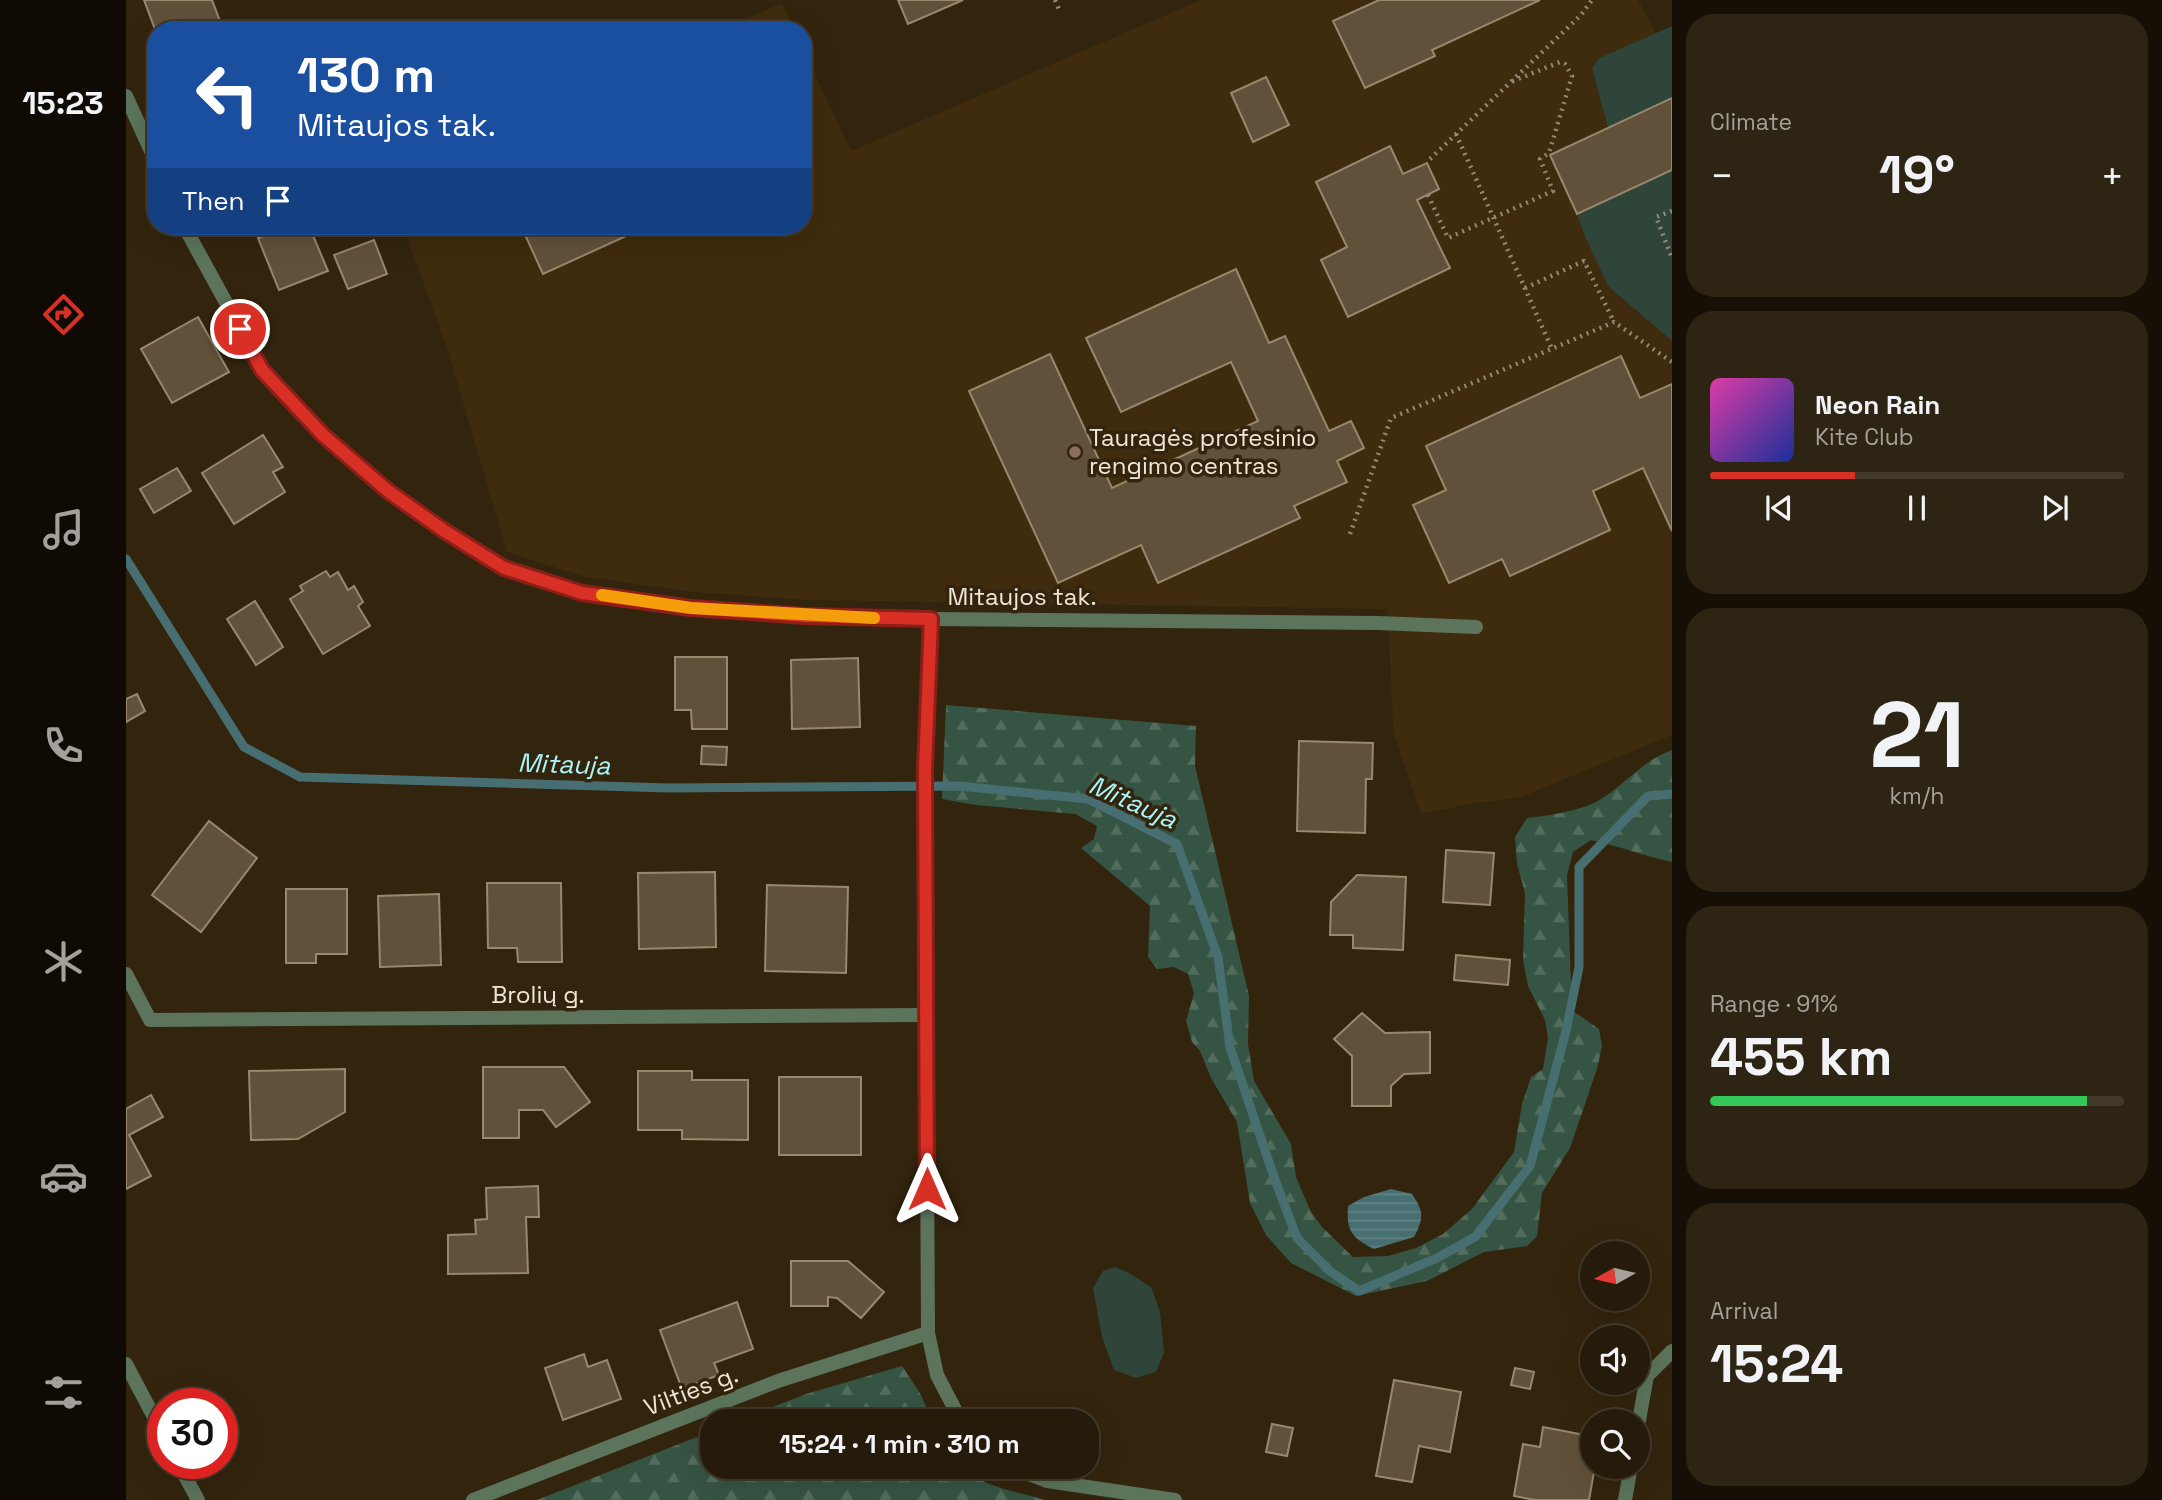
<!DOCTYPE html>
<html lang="en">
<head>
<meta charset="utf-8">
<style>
	body { margin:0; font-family:"Space Grotesk",sans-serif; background:#2e2413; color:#f1f3f6; height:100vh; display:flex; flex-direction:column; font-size:26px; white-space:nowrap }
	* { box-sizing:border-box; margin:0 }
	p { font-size:23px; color:#a4a19c }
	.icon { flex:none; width:38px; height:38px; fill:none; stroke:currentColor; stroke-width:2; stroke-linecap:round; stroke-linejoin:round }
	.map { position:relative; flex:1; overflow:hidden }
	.sheet { display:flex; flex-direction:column; gap:14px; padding:14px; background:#150f06; width:490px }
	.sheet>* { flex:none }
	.banner { position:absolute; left:21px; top:21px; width:665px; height:214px; border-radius:28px; box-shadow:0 7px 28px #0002,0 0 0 2px #42392b; background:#1a4fa0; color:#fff; overflow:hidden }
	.needle { width:46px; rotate:262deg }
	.fabs { position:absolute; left:1454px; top:1241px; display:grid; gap:14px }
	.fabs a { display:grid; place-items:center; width:70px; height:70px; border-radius:50%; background:#261b0a; box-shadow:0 7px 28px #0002,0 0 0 2px #42392b; font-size:35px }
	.speed { position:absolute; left:21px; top:1388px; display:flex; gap:14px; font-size:35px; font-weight:700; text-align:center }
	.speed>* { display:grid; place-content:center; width:91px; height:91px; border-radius:50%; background:#261b0a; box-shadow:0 7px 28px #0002,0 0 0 2px #42392b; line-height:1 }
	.speed .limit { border:10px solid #d22; background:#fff; color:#111 }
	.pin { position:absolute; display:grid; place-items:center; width:60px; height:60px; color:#fff; margin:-30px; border:4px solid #fff; border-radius:50%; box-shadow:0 2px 7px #0007 }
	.me { position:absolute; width:77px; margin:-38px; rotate:0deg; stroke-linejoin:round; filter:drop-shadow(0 0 5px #0008) }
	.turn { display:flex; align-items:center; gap:24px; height:147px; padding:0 35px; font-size:32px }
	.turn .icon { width:91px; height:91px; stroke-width:2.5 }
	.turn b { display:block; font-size:49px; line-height:60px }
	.then { display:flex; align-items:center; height:66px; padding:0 35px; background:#0003; gap:14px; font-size:26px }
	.big { font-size:52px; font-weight:700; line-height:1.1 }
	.sheet .widget { flex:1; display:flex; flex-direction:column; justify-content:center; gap:10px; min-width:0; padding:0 24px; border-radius:28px; background:#2e2413 }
	.sheet .dial { align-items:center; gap:0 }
	.dial b { font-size:91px; line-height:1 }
	.song { display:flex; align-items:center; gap:21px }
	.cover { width:84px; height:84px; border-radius:10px; background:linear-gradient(135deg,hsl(320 70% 55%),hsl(230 70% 35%)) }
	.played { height:7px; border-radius:4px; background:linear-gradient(90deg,#d93025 35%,#42392b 35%) }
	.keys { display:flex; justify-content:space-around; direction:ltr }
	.heat { display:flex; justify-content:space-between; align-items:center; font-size:38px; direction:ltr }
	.charge { height:10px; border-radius:5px; background:linear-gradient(90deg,#34c759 91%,#42392b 0) }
	.trip { position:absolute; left:574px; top:1409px; width:399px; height:70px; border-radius:28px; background:#261b0a; box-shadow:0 7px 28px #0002,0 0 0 2px #42392b; font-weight:700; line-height:70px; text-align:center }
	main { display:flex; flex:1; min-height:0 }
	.tab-bar { display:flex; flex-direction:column; width:126px; justify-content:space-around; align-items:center; background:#0f0b04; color:#a4a19c }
	.tab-bar .icon { width:49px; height:49px }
	.tab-bar .on { color:#d93025 }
	.tab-bar b { font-size:32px; color:#f1f3f6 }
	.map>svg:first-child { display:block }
	.built { fill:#3f2b0d }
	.grass { fill:#2f4539 }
	.forest { fill:url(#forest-firs) }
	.water { fill:url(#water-rules) }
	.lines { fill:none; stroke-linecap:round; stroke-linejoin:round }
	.stream { stroke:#476e71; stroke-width:9 }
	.building { fill:#62513a; stroke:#99876e; stroke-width:2 }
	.path { stroke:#948876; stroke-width:4.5; stroke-dasharray:2 5; stroke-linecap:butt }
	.street { stroke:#5c745b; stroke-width:14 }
	.route-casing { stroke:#8d1f18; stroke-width:18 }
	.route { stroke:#d93025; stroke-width:12 }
	.slow { stroke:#f59e0b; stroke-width:12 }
	.education-dot { fill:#8d6e63; stroke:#33240d; stroke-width:2.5 }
	.labels { text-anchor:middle; stroke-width:7; stroke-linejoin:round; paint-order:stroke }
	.poi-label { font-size:24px; fill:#f0e6d8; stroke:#33240d; text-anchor:start }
	.street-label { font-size:24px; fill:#f0e6d8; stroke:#33240d }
	.water-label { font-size:26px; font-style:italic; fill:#a8f4f8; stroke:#33240d }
</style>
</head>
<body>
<main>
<nav class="tab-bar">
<b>15:23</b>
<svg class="icon on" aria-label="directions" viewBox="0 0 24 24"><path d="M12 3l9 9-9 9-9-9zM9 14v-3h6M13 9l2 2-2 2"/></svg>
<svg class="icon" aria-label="music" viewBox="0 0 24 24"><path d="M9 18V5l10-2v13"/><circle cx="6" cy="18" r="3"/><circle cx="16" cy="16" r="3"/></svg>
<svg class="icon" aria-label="phone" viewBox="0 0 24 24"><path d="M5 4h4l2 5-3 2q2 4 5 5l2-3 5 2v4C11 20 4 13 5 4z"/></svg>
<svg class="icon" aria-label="climate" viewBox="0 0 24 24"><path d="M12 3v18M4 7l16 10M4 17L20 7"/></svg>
<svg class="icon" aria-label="car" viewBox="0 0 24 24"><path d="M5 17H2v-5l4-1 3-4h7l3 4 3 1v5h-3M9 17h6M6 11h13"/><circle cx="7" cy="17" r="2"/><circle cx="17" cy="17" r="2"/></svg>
<svg class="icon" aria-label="filters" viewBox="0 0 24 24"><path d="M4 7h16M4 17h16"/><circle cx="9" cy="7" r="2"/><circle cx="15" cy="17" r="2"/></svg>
</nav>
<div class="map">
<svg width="1546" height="1500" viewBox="0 0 1546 1500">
	<defs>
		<pattern id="forest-firs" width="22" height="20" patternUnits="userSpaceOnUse" patternTransform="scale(1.75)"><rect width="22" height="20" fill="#365443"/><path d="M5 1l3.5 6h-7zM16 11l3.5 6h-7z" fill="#536d5d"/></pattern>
		<pattern id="water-rules" width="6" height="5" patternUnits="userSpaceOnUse" patternTransform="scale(1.75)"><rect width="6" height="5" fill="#476e71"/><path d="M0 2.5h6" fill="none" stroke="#628384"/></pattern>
	</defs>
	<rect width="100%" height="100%" fill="#33240d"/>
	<!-- built -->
	<g class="built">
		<path d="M1075,0H1512L1530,33L1473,58L1466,68L1482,128L1425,155L1482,286L1546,341V735L1395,797L1344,804L1295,814L1267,731L1262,609L683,600L568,592L460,577L381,552L322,351L277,226H677V49L725,151Z"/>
		<path d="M656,3L668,30H596Z"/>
	</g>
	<!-- grass -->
	<g class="grass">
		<path d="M1546,26V98L1482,128L1466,68L1473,58Z"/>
		<path d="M1546,170V341L1482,286L1458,234L1451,214Z"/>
		<path d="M989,1267L1003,1273L1025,1287L1034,1312L1038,1352L1030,1372L1010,1378L988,1370L976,1337L967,1288L977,1271Z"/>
	</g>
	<!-- forest -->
	<g class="forest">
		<path d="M820,705L1070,726L1069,766L1123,996L1122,1044L1128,1081L1165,1144L1170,1177L1185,1212L1196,1227L1227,1257L1262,1256L1290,1248L1317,1234L1346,1209L1388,1152L1396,1104L1405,1077L1417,1069L1422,1038L1419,1020L1402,986L1397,960L1399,893L1391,864L1389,837L1401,818C1421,816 1452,811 1470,802C1497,787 1517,760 1546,750V862C1518,856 1493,846 1465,840L1447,852L1441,875L1445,984L1441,1007L1473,1029L1476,1046L1471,1069L1444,1148L1416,1193L1411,1236L1401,1246L1358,1252L1301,1281L1230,1296L1165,1263L1140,1235L1124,1203L1111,1122L1085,1078L1074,1051L1066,1042L1060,1021L1068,993L1062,974L1048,967L1031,969L1022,957L1024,906L955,848L968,839L971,826L949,814L850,805L816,799Z"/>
		<path d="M776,1366L794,1393L806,1421H611L680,1394Z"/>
		<path d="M586,1431V1466L838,1467C858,1489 892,1491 919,1500H411Z"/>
	</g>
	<!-- water -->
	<path class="water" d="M1265,1189L1286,1194C1298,1212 1298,1218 1288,1237L1248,1249C1226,1238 1220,1231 1222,1206L1238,1197Z"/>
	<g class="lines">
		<!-- stream -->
		<path class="stream" d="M0,559L118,747L174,777L543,788L833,786L962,799L1051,844L1092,957L1104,1047L1148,1177L1171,1238L1205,1272L1233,1291L1311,1258L1349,1237L1404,1166L1440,1031L1453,967V867L1522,796L1546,794"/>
	</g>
	<!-- building -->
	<g class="building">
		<path d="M18,0H86L95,24L80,30H30V32Z"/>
		<path d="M772,0H837L782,24Z"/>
		<path d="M1253,0H1414L1306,50L1309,56L1239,88L1207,21Z"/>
		<path d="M1140,77L1163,125L1127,142L1105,93Z"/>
		<path d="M1546,98V170L1451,214L1424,155Z"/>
		<path d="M1264,146L1277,174L1301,163L1313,189L1291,200L1324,268L1222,317L1195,260L1221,247L1190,182Z"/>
		<path d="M163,226H183L202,271L153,290L132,238Z"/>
		<path d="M395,226H522L417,274Z"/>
		<path d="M248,240L261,274L222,289L208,255Z"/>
		<path d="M1110,269L1143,343L1159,336L1203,431L1225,421L1238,448L1211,461L1221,482L1168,506L1174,518L1032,583L1015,545L932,583L843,391L924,354L986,488L1132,421L1105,362L995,412L960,338Z"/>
		<path d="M72,317L103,372L46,403L15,349Z"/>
		<path d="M1495,356L1514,398L1546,384V531L1517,468L1467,491L1484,530L1384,576L1376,559L1323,583L1287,505L1320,490L1300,446Z"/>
		<path d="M137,435L157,467L147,472L159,492L108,524L76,473Z"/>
		<path d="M51,468L65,491L28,513L14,489Z"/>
		<path d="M200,571L204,577L212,572L222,590L228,586L237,602L232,606L244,626L197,654L164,599L177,591L174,586Z"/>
		<path d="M129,601L157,647L130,665L101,619Z"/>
		<path d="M549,657H601V729H566L565,710H549Z"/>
		<path d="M732,658L734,727L666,729L665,660Z"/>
		<path d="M11,694L19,711L0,722V699Z"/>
		<path d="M1173,741L1247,743L1246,779H1240L1239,833L1171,831Z"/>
		<path d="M576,746L601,747L600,765L575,764Z"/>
		<path d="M83,821L131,858L75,932L26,895Z"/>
		<path d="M1320,850L1368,853L1364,905L1317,902Z"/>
		<path d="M589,872L590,947L513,949L512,873Z"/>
		<path d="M1231,875L1280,877L1277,950L1227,948V935H1204L1205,902Z"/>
		<path d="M361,883H435L436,962H392L391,948H362Z"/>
		<path d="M641,885L722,887L720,973L639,971Z"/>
		<path d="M160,889H221V954H190V963H160Z"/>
		<path d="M313,894L315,965L254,967L252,896Z"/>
		<path d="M1330,955L1384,960L1382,985L1328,980Z"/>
		<path d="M1236,1013L1259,1033L1304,1032V1073L1278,1074L1265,1086V1106H1226V1056L1208,1039Z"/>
		<path d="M357,1067H438L464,1102L430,1127L417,1110H393V1138H357Z"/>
		<path d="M219,1069V1112L172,1139L125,1140L123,1071Z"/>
		<path d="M512,1071H566V1080H622V1140L556,1139V1130H512Z"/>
		<rect x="653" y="1077" width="82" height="78"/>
		<path d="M25,1095L37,1117L3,1135L25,1176L0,1189V1109Z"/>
		<path d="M412,1186L413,1217H400L402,1273L322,1274V1235L350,1234L349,1220L361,1219L360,1188Z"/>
		<path d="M665,1261H722L758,1292L735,1318L711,1298L702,1297V1306H665Z"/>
		<path d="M611,1302L627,1349L588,1363L593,1375L556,1389L534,1330Z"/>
		<path d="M458,1354L462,1367L481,1360L495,1399L437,1420L419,1368Z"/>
		<path d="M1389,1368L1408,1372L1404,1389L1385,1385Z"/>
		<path d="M1268,1380L1335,1392L1324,1452L1293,1446L1286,1482L1250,1476Z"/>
		<path d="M1146,1424L1167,1428L1161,1456L1140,1452Z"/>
		<path d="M1417,1427L1459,1435L1457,1449L1466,1451V1466H1469L1463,1500H1409L1388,1496L1397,1444L1414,1447Z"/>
	</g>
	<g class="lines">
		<!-- path -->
		<g class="path">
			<path d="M929,0L934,12"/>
			<path d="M1330,134L1426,349"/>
			<path d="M1304,159L1455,15L1466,0"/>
			<path d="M1302,195L1322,238L1427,191L1414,159L1423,153L1446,76L1439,64L1434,62L1382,83"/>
			<path d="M1546,211L1530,217L1546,258"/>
			<path d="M1399,288L1458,261L1488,322"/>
			<path d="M1224,534L1265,418L1488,322L1546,362"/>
		</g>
		<!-- street -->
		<g class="street">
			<path d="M0,96L30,162"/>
			<path d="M58,226L137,370L197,435L262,491L317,530L378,568L456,593L565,608L680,616L805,619L1252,623L1350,627"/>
			<path d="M805,619L799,769L802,1333L811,1375L835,1421"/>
			<path d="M0,974L24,1020L800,1015"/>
			<path d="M0,1364L37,1434"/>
			<path d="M1512,1426L1521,1376L1546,1351"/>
			<path d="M52,1463L72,1500"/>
			<path d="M882,1466L921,1481L1049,1500"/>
			<path d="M347,1500L652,1381L802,1333"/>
			<path d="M1499,1500L1505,1466"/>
		</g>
	</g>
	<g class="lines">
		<!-- route casing -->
		<g class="route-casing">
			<path id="route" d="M114,329L136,370L197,435L262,491L317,530L378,568L456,593L565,608L680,616L805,619L799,769L801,1189"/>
		</g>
		<!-- route -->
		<use href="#route" class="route"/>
		<!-- slow -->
		<path class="slow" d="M476,595L565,608L748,618"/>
	</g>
	<!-- markers -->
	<circle class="education-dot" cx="949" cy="452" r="7"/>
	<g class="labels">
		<!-- poi labels -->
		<g class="poi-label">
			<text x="963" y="446">Tauragės profesinio<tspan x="963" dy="28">rengimo centras</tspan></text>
		</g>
		<!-- street labels -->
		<g class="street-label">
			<text x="896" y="605">Mitaujos tak.</text>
			<text x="412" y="1003">Brolių g.</text>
			<text transform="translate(565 1391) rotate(-21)" y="8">Vilties g.</text>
		</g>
		<!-- water labels -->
		<g class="water-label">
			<text transform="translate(438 764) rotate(2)" y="9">Mitauja</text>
			<text transform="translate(1007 802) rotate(24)" y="9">Mitauja</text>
		</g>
	</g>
</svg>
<div class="fabs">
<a><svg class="needle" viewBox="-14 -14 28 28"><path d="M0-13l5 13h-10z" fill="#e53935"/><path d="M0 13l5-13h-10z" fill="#a4a19c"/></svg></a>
<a><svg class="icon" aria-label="sound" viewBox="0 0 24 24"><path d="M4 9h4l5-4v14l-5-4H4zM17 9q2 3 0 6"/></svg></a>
<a><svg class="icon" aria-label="search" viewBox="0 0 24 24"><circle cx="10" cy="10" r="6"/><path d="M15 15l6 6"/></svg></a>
</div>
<div class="speed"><div class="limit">30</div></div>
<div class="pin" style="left:114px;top:329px;background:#d93025"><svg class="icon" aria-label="arrive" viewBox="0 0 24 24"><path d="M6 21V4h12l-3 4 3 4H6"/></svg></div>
<svg class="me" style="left:801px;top:1189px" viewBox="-20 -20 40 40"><path d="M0-17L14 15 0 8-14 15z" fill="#d93025" stroke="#fff" stroke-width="4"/></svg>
<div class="trip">15:24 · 1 min · 310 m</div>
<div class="banner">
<div class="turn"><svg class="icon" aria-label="left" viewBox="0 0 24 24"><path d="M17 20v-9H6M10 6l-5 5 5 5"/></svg><div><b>130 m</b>Mitaujos tak.</div></div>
<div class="then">Then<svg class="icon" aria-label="arrive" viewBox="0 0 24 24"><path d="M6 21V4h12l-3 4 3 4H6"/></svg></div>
</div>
</div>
<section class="sheet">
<div class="widget"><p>Climate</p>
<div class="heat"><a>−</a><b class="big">19°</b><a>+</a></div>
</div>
<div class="widget">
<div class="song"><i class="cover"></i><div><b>Neon Rain</b><p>Kite Club</p></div></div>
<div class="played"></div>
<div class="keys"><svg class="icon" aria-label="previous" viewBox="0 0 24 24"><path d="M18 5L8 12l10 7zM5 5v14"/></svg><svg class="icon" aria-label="pause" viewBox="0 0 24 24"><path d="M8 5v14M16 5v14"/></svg><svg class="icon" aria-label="next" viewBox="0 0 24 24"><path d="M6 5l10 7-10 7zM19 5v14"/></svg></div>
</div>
<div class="widget dial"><b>21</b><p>km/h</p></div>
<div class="widget"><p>Range · 91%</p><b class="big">455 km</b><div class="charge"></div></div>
<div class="widget"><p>Arrival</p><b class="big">15:24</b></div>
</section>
</main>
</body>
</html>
